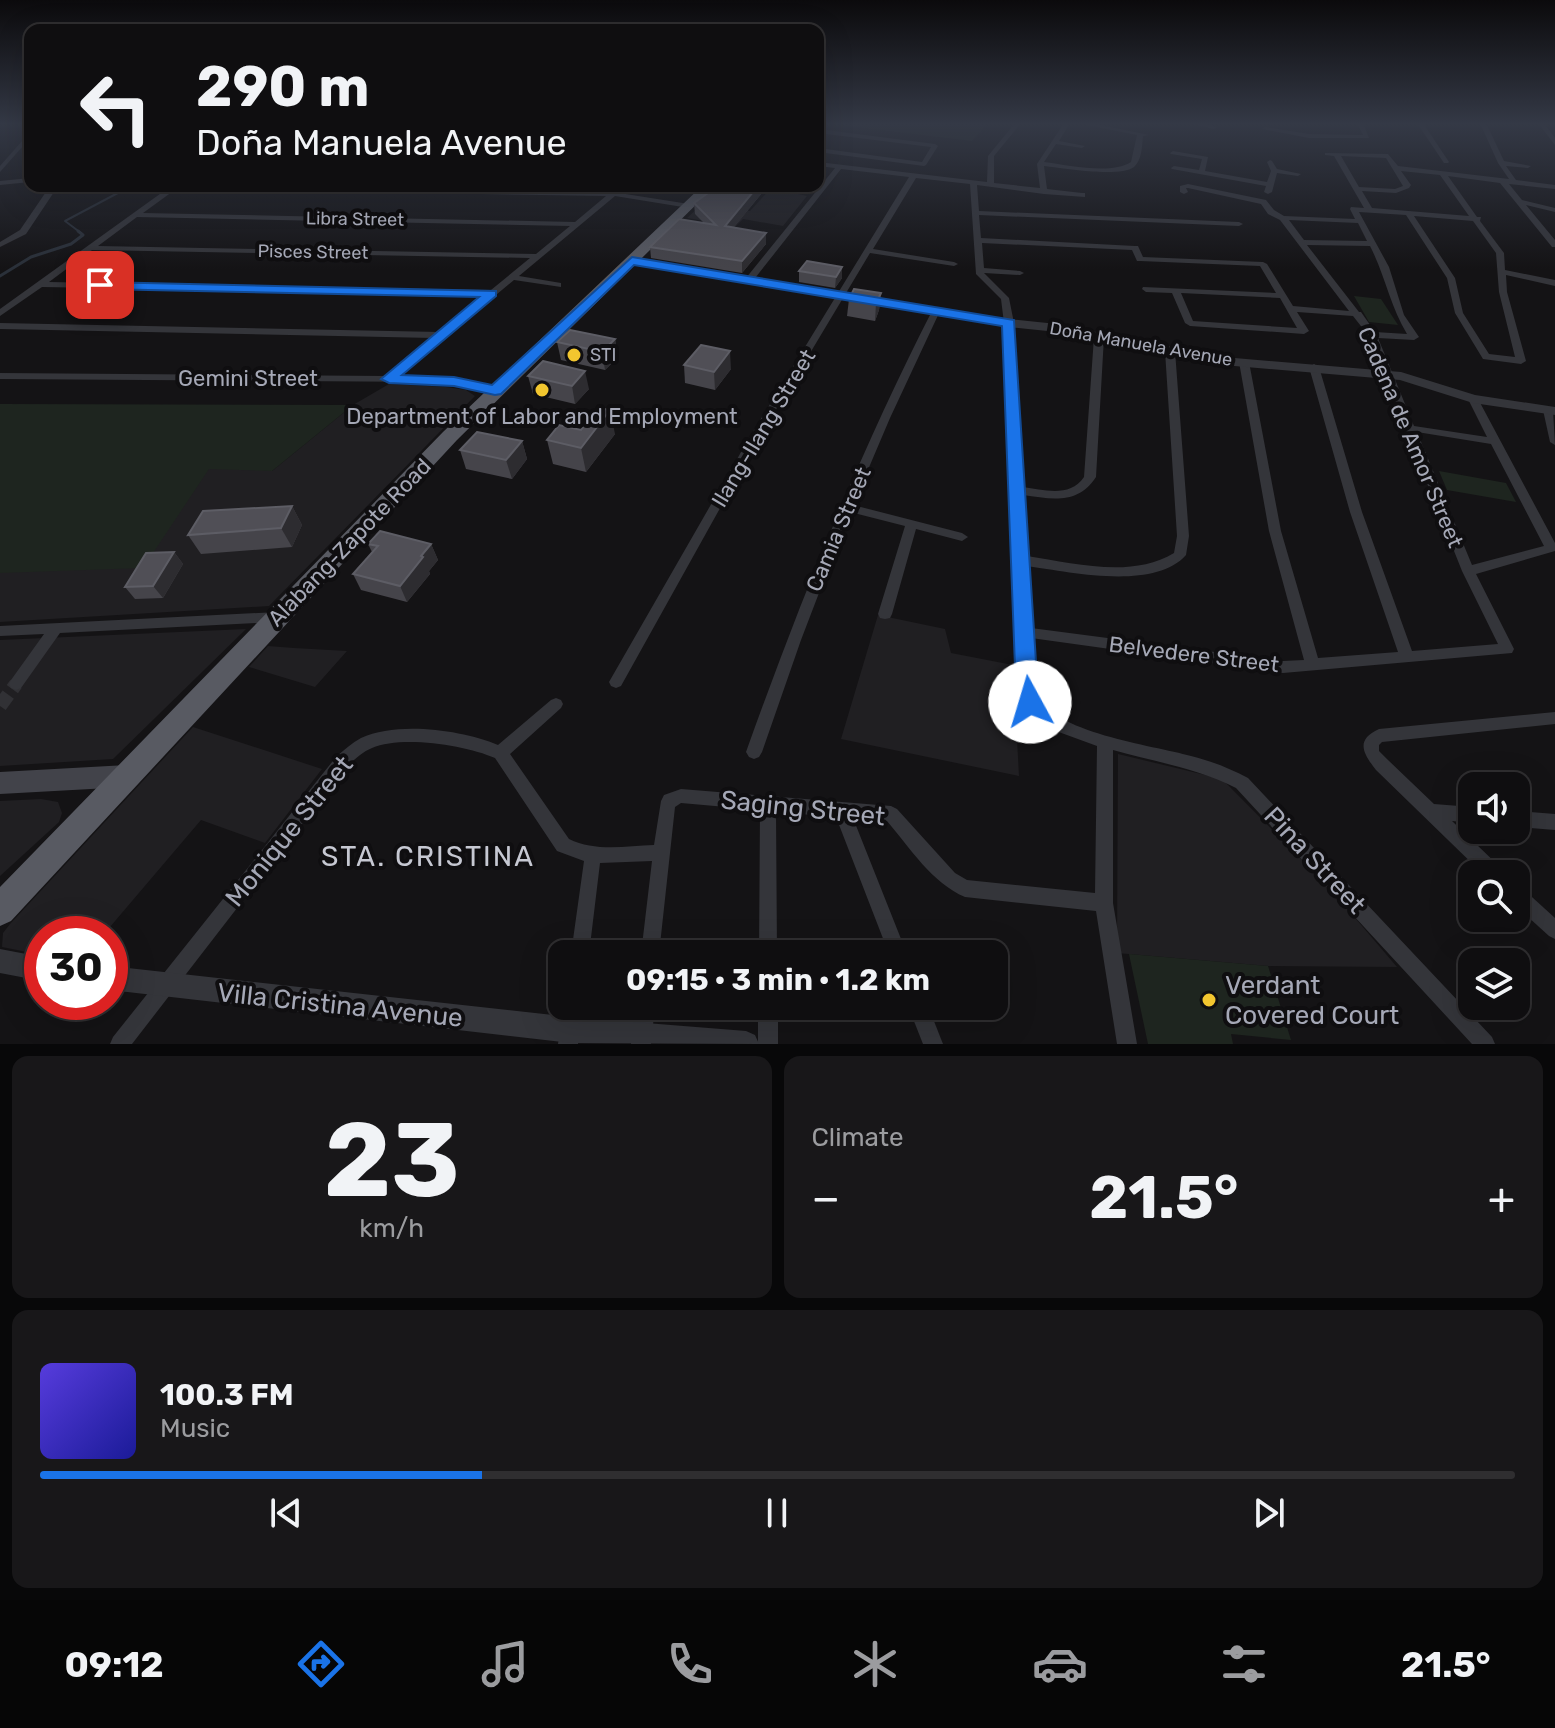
<!DOCTYPE html>
<html lang="en">
<head>
<meta charset="utf-8">
<style>
	body { margin:0; font-family:Rubik,sans-serif; background:#181719; color:#f1f3f6; height:100vh; display:flex; flex-direction:column; font-size:30px; white-space:nowrap }
	* { box-sizing:border-box; margin:0 }
	p { font-size:26px; color:#9b9c9f }
	.icon { flex:none; width:44px; height:44px; fill:none; stroke:currentColor; stroke-width:2; stroke-linecap:round; stroke-linejoin:round }
	.map { position:relative; height:1044px; overflow:hidden }
	.side { display:flex; flex-direction:column; gap:12px; padding:12px; background:#080809; flex:1 }
	.side>* { flex:none }
	.guide { position:absolute; left:24px; top:24px; width:800px; height:168px; border-radius:16px; box-shadow:0 8px 32px #0002,0 0 0 2px #2f2e30; background:#0f0e10; color:#f1f3f6; overflow:hidden }
	.buttons { position:absolute; left:1458px; top:772px; display:grid; gap:16px }
	.buttons a { display:grid; place-items:center; width:72px; height:72px; border-radius:16px; background:#0f0e10; box-shadow:0 8px 32px #0002,0 0 0 2px #2f2e30; font-size:40px }
	.speed { position:absolute; left:24px; top:916px; display:flex; gap:16px; font-size:40px; font-weight:700; text-align:center }
	.speed>* { display:grid; place-content:center; width:104px; height:104px; border-radius:50%; background:#0f0e10; box-shadow:0 8px 32px #0002,0 0 0 2px #2f2e30; line-height:1 }
	.speed .limit { border:12px solid #d22; background:#fff; color:#111 }
	.pin { position:absolute; display:grid; place-items:center; width:68px; height:68px; color:#fff; margin:-34px; border-radius:16px; box-shadow:0 4px 12px #0006 }
	.me { position:absolute; width:88px; margin:-44px; rotate:354deg; stroke-linejoin:round; filter:drop-shadow(0 0 6px #0008) }
	.turn { display:flex; align-items:center; gap:28px; height:168px; padding:0 40px; font-size:36px }
	.turn .icon { width:104px; height:104px; stroke-width:2.5 }
	.turn b { display:block; font-size:56px; line-height:68px }
	.big { font-size:60px; font-weight:700; line-height:1.1 }
	.side .widget { flex:1; display:flex; flex-direction:column; justify-content:center; gap:12px; min-width:0; padding:0 28px; border-radius:16px; background:#181719 }
	.side .dial { align-items:center; gap:0 }
	.dial b { font-size:104px; line-height:1 }
	.song { display:flex; align-items:center; gap:24px }
	.cover { width:96px; height:96px; border-radius:12px; background:linear-gradient(135deg,hsl(250 70% 55%),hsl(240 70% 35%)) }
	.played { height:8px; border-radius:4px; background:linear-gradient(90deg,#1a73e8 30%,#2f2e30 30%) }
	.keys { display:flex; justify-content:space-around; direction:ltr }
	.heat { display:flex; justify-content:space-between; align-items:center; font-size:44px; direction:ltr }
	.side .tiles { flex:1; display:grid; gap:12px; grid-template-columns:1fr 1fr }
	.widget:last-child { grid-column:span 2 }
	.trip { position:absolute; left:548px; top:940px; width:460px; height:80px; border-radius:16px; background:#0f0e10; box-shadow:0 8px 32px #0002,0 0 0 2px #2f2e30; font-weight:700; line-height:80px; text-align:center }
	.dock { display:flex; height:128px; justify-content:space-around; align-items:center; background:#060606; color:#9b9c9f }
	.dock .icon { width:56px; height:56px }
	.dock .selected { color:#1a73e8 }
	.dock b { font-size:36px; color:#f1f3f6 }
	.map>svg:first-child { display:block }
	.built { fill:#201f22 }
	.green { fill:#1e251f }
	.lines { fill:none; stroke-linecap:round; stroke-linejoin:round }
	.stream-far1 { stroke:#2a3039; stroke-width:2 }
	.stream { stroke:#2a3039; stroke-width:3 }
	.minor-tunnel { stroke:#313135; stroke-width:14; stroke-dasharray:14 7; stroke-linecap:butt }
	.minor { fill:#34353a; fill-rule:evenodd }
	.tertiary { fill:#34353a; fill-rule:evenodd }
	.secondary { fill:#42434a; fill-rule:evenodd }
	.trunk { fill:#585a62; fill-rule:evenodd }
	.wall { fill:#45444a }
	.shaded-wall { fill:#2d2c30 }
	.building { fill:#504f56; stroke:#5d5d65; stroke-width:2 }
	.route { fill:#1a73e8; stroke:#114b97; stroke-width:2 }
	.poi-dot { fill:#f2c62f; stroke:#0f0e10; stroke-width:3 }
	.labels { text-anchor:middle; stroke-width:8; stroke-linejoin:round; paint-order:stroke }
	.far-street-label { font-size:18px; fill:#a5a8b6; stroke:#0f0e10 }
	.far-poi-label { font-size:18px; fill:#a5a8b6; stroke:#0f0e10; text-anchor:start }
	.street-label { font-size:22px; fill:#a5a8b6; stroke:#0f0e10 }
	.poi-label { font-size:22px; fill:#a5a8b6; stroke:#0f0e10 }
	.near-street-label { font-size:26px; fill:#a5a8b6; stroke:#0f0e10 }
	.near-poi-label { font-size:26px; fill:#a5a8b6; stroke:#0f0e10; text-anchor:start }
	.near-neighbourhood-label { font-size:28px; letter-spacing:2px; fill:#c6c8d2; stroke:#0f0e10 }
</style>
</head>
<body>
<div class="map">
<svg width="1555" height="1044" viewBox="0 0 1555 1044">
	<rect width="100%" height="100%" fill="#141315"/>
	<!-- built -->
	<g class="built">
		<path d="M773,186H815L810,192L788,188L785,191L807,196L783,226L743,219L736,226L687,218L702,204L750,211Z"/>
		<path d="M389,384L446,387L466,390L475,396L269,606L0,622V471L213,465L272,471L353,405Z"/>
		<path d="M878,615L945,629L951,653L1013,665L1019,776L841,739Z"/>
		<path d="M246,629L113,759L0,766V640Z"/>
		<path d="M268,646L294,648L347,651L315,687L249,667Z"/>
		<path d="M193,727L322,769L265,843L201,820L104,934H42V955L2,947L3,933L10,924Z"/>
		<path d="M1118,754L1222,779L1327,885L1397,967L1268,966L1117,953Z"/>
		<path d="M41,799L58,802L62,813L59,822L0,876V801Z"/>
	</g>
	<!-- green -->
	<g class="green">
		<path d="M822,123H989L972,141Z"/>
		<path d="M1354,296L1381,299L1398,325L1369,322Z"/>
		<path d="M0,404L353,405L272,471L209,469L143,568L0,573Z"/>
		<path d="M1439,471L1506,483L1516,502L1447,490Z"/>
		<path d="M1129,954L1268,966L1291,1040L1231,1034L1233,1044H1148Z"/>
	</g>
	<g class="lines">
		<!-- stream-far1 -->
		<path class="stream-far1" d="M81,233L65,221L131,186"/>
		<!-- stream -->
		<path class="stream" d="M0,276L31,257L71,244L83,235L78,231"/>
		<!-- minor-tunnel -->
		<path class="minor-tunnel" d="M0,706L16,684"/>
		<!-- minor -->
		<g class="minor">
			<path d="M1015,123H1021L994,156V183L1040,188L1037,164L1064,123H1070L1059,141L1085,146L1082,148L1056,144L1044,162C1068,165 1111,175 1131,162L1137,135L1077,123H1091L1149,135L1143,136C1142,146 1142,160 1134,167C1119,178 1063,168 1044,166L1047,189L1082,193H1085V197L1044,194L977,185L979,211L1239,222L1243,224L1239,226L979,215L981,238L1135,246H1138L1143,257L1263,262L1267,264L1293,306L1349,311L1280,220L1268,214L1261,204L1188,188H1186L1188,192L1184,194L1180,192V186L1188,184L1266,200L1274,210L1284,216L1355,219L1350,209L1351,207L1364,208L1334,156L1325,155V153L1388,154L1398,166L1509,179L1498,163L1480,123H1486L1504,161L1531,166L1528,168L1506,166L1516,180L1555,185V189L1509,184L1522,200L1555,208V212L1526,205L1555,240V247H1552L1500,183L1448,176L1477,217H1481L1480,221L1504,253L1505,270L1555,280V286L1506,275L1507,292L1526,361L1521,364L1483,359L1455,313L1447,278L1406,215L1359,212L1389,267L1404,315L1419,337L1414,340L1378,338L1414,426L1487,437L1468,399L1473,396L1477,397L1555,543V551L1476,574L1514,649L1512,653L1283,673L1031,638C1032,653 1030,681 1035,693C1052,733 1152,745 1191,756C1211,761 1229,768 1248,778L1492,1037L1495,1044H1472L1236,788C1197,768 1155,762 1113,750V903L1137,1044H1117L1096,911L965,897C932,883 910,848 887,821L853,818L907,954H889L836,817L776,812L777,954H759L760,810L681,803L675,807L659,954H641L652,861L600,863L589,954H571L584,861L557,851L495,758C466,745 401,735 372,748C362,752 354,760 346,767L132,1044H110L113,1037L336,757C344,750 352,743 361,738C398,721 462,730 498,745L551,700L556,698L561,700L563,704L561,708L510,754L569,839C595,852 626,846 654,845L661,801L664,795L681,789L891,806L897,809L955,873L967,880L1095,893L1097,746L1056,731L1034,716L1020,693L1004,323L1001,299L976,274L970,184L916,178L873,249L954,262L958,264L954,266L870,253L758,440L621,686L616,688L611,686L609,682L748,440L909,177L841,169L752,282H746V278L835,168L818,166V162L987,182L988,156ZM1341,156L1386,158L1403,186L1395,189L1359,187ZM1401,171L1440,175L1469,216L1372,208L1362,191L1396,193L1409,188L1411,185ZM1414,216L1473,221L1496,253L1499,292L1515,357L1489,354L1463,313L1455,278ZM1289,220L1358,223L1367,241L1304,240ZM982,243L1132,250L1137,261H1140L1260,266L1276,293L1143,287L1142,289L1146,292L1172,293L1185,323L1190,326L1304,334L1309,331L1297,312L1353,316L1368,335L1462,571L1498,644L1412,651L1362,512L1319,367L1314,364L1309,367L1350,512L1398,652L1318,658L1281,531L1249,362L1244,359L1239,362L1269,531L1304,660L1283,661L1031,628L1027,566C1070,572 1154,591 1186,555L1189,536L1175,351L1170,348L1165,351L1177,536L1174,553C1131,579 1074,563 1027,556L1023,495C1052,499 1078,505 1096,477L1104,337L1099,334L1094,337L1084,477C1070,498 1044,490 1023,487L1014,323L1009,298L984,273L1020,275L1024,273L1020,271L984,268ZM1307,245L1370,246C1385,275 1390,306 1407,334L1375,332L1361,312H1359ZM1181,293L1280,298L1297,328L1193,321ZM1417,432L1491,444L1544,546L1472,565Z"/>
			<path d="M1188,123H1203L1217,127L1214,129Z"/>
			<path d="M1357,123H1363L1369,138H1309L1262,129L1265,127L1309,134L1363,135Z"/>
			<path d="M1417,123H1423L1449,162L1448,163H1444Z"/>
			<path d="M1538,123H1544L1555,138V145Z"/>
			<path d="M818,129L935,144L938,146L926,165L924,166L818,152V148L922,162L931,147L818,133Z"/>
			<path d="M30,132V138L0,172V166Z"/>
			<path d="M1173,151L1208,157L1205,171L1267,182L1271,171L1267,162L1270,160L1272,161L1277,169L1301,174L1298,176L1277,173L1272,192L1268,194L1264,192L1266,186L1172,169L1171,168L1174,166L1199,170L1202,159L1171,154L1170,153Z"/>
			<path d="M30,178V182L0,185V181Z"/>
			<path d="M50,186H58L26,234L0,247V242L20,230Z"/>
			<path d="M171,186L612,192L619,186H627L619,193L689,204L693,206L689,208L615,196L519,276L561,283V287L514,280L399,376H432L499,389V393L432,382L0,379V373L387,376L433,338L0,329V323L440,332L485,295L42,287L0,316V309ZM176,189L606,196L575,222L143,213ZM137,217L570,226L536,254L98,246ZM92,250L530,258L491,290L49,282Z"/>
			<path d="M936,308L940,311L890,418L853,505L962,533L968,537L962,541L916,529L892,614L890,618L885,619L880,618L878,614L905,526L850,512L801,640L762,752L759,757L754,759L749,757L746,752C800,601 859,454 932,311Z"/>
			<path d="M1548,407L1553,410L1555,445L1550,442L1543,410Z"/>
			<path d="M277,612L282,613L284,617L282,621L277,622L60,633L21,688L16,690L11,688L9,684L11,680L44,634L0,636V626Z"/>
			<path d="M1555,712V724L1382,742L1379,745V751L1388,760L1434,804L1472,807V823L1452,821L1501,868L1504,874H1483L1376,770C1363,753 1355,740 1379,729Z"/>
			<path d="M1516,811L1555,814V830L1516,827Z"/>
			<path d="M1516,885L1522,888L1555,918V939L1549,936L1516,906Z"/>
			<path d="M564,1006H584L578,1044H558Z"/>
			<path d="M635,1006H655L651,1044H631Z"/>
			<rect x="758" y="1006" width="20" height="38"/>
			<path d="M908,1006H928L943,1044H923Z"/>
		</g>
		<!-- tertiary -->
		<g class="tertiary">
			<path d="M632,258L1009,319L1057,324L1223,357L1401,372L1475,395L1555,407V415L1473,403L1400,380L1223,365L1057,332L1009,327L628,263L627,261Z"/>
			<path d="M0,949L42,957V981L0,973Z"/>
			<path d="M110,966L571,1017L746,1031L755,1035L759,1044L571,1043L110,990Z"/>
		</g>
		<!-- secondary -->
		<path class="secondary" d="M127,765L135,768L139,776L135,784L127,787L0,794V772Z"/>
		<!-- trunk -->
		<path class="trunk" d="M702,186H715L457,440L11,921L0,926V887L443,432Z"/>
	</g>
	<!-- wall -->
	<g class="wall">
		<path d="M718,186H773L767,194L762,193L733,228L766,233V244L742,273L651,258L650,247L704,223L695,214L694,203Z"/>
		<path d="M842,267V278L835,288L799,282V271Z"/>
		<path d="M881,293L879,310L875,321L847,316L849,299Z"/>
		<path d="M615,339L618,357L605,370L561,360L557,342Z"/>
		<path d="M684,365L731,369L715,390L685,383Z"/>
		<path d="M528,376L589,389L575,404L533,394Z"/>
		<path d="M581,430L615,434L586,472L553,464L547,440Z"/>
		<path d="M522,441L527,459L512,479L466,469L460,450Z"/>
		<path d="M292,506L302,525L292,547L201,554L188,535Z"/>
		<path d="M368,544H431L438,560L429,571L430,574L407,602L361,590L353,574L372,552Z"/>
		<path d="M174,552L183,564L163,598L135,599L125,587Z"/>
	</g>
	<!-- shaded-wall -->
	<g class="shaded-wall">
		<path d="M758,186H762V193L726,237L725,226Z"/>
		<path d="M767,186H773L767,194Z"/>
		<path d="M766,233V244L742,273V261Z"/>
		<path d="M842,267V278L835,288L836,277Z"/>
		<path d="M881,293L879,310L875,321L876,304Z"/>
		<path d="M615,339L618,357L605,370L602,352Z"/>
		<path d="M730,351L731,369L715,390L714,372Z"/>
		<path d="M585,371L589,389L575,404L572,386Z"/>
		<path d="M610,410L615,434L586,472L581,448Z"/>
		<path d="M522,441L527,459L512,479L506,460Z"/>
		<path d="M292,506L302,525L292,547L281,528Z"/>
		<path d="M431,544L438,560L429,571L430,574L407,602L400,586Z"/>
		<path d="M174,552L183,564L163,598L153,586Z"/>
	</g>
	<!-- building -->
	<g class="building">
		<path d="M718,186H758L725,226L766,233L742,261L650,247L679,219L716,225L694,203Z"/>
		<path d="M807,261L842,267L836,277L799,271Z"/>
		<path d="M854,289L881,293L876,304L849,299Z"/>
		<path d="M570,330L615,339L602,352L557,342Z"/>
		<path d="M701,345L730,351L714,372L684,365Z"/>
		<path d="M543,361L585,371L572,386L528,376Z"/>
		<path d="M598,408L610,410L581,448L547,440L559,425L581,430Z"/>
		<path d="M477,432L522,441L506,460L460,450Z"/>
		<path d="M292,506L281,528L188,535L203,511Z"/>
		<path d="M380,531L431,544L421,556L423,557L400,586L353,574L378,546L368,544Z"/>
		<path d="M174,552L153,586L125,587L146,553Z"/>
	</g>
	<!-- sky -->
	<linearGradient id="sky" x2="0" y2="1"><stop stop-color="#0b0a0c"/><stop offset="0.46" stop-color="#343946"/><stop offset="1" stop-color="#343946" stop-opacity="0"/></linearGradient>
	<rect width="1555" height="269" fill="url(#sky)"/>
	<!-- route -->
	<path class="route" d="M632,257L1014,320L1038,693L1041,702L1038,709L1030,712L1022,709L1016,693L1002,326L634,265L501,394L495,395L454,386L389,383L381,379L479,297L100,289L94,285L100,282L496,291V296L402,375L454,377L492,385Z"/>
	<!-- markers -->
	<g class="poi-dot">
		<circle cx="574" cy="355" r="8"/>
		<circle cx="542" cy="390" r="8"/>
		<circle cx="1209" cy="1000" r="8"/>
	</g>
	<g class="labels">
		<!-- far-street labels -->
		<g class="far-street-label">
			<text transform="translate(355 219) rotate(1)" y="6">Libra Street</text>
			<text transform="translate(313 252) rotate(1)" y="6">Pisces Street</text>
			<text transform="translate(1141 344) rotate(10)" y="6">Doña Manuela Avenue</text>
		</g>
		<!-- far-poi labels -->
		<g class="far-poi-label">
			<text x="590" y="361">STI</text>
		</g>
		<!-- street labels -->
		<g class="street-label">
			<text x="248" y="386">Gemini Street</text>
			<text transform="translate(763 428) rotate(-59)" y="8">Ilang-Ilang Street</text>
			<text transform="translate(1411 437) rotate(67)" y="8">Cadena de Amor Street</text>
			<text transform="translate(838 529) rotate(-67)" y="8">Camia Street</text>
			<text transform="translate(349 542) rotate(-46)" y="8">Alabang-Zapote Road</text>
			<text transform="translate(1194 654) rotate(7)" y="8">Belvedere Street</text>
		</g>
		<!-- poi labels -->
		<g class="poi-label">
			<text x="542" y="424">Department of Labor and Employment</text>
		</g>
		<!-- near-street labels -->
		<g class="near-street-label">
			<text transform="translate(803 808) rotate(6)" y="9">Saging Street</text>
			<text transform="translate(289 831) rotate(-51)" y="9">Monique Street</text>
			<text transform="translate(1315 860) rotate(47)" y="9">Pina Street</text>
			<text transform="translate(340 1005) rotate(6)" y="9">Villa Cristina Avenue</text>
		</g>
		<!-- near-poi labels -->
		<g class="near-poi-label">
			<text x="1225" y="994">Verdant<tspan x="1225" dy="30">Covered Court</tspan></text>
		</g>
		<!-- near-neighbourhood labels -->
		<g class="near-neighbourhood-label">
			<text x="428" y="866">STA. CRISTINA</text>
		</g>
	</g>
</svg>
<div class="buttons">
<a><svg class="icon" aria-label="sound" viewBox="0 0 24 24"><path d="M4 9h4l5-4v14l-5-4H4zM17 9q2 3 0 6"/></svg></a>
<a><svg class="icon" aria-label="search" viewBox="0 0 24 24"><circle cx="10" cy="10" r="6"/><path d="M15 15l6 6"/></svg></a>
<a><svg class="icon" aria-label="layers" viewBox="0 0 24 24"><path d="M12 4l9 5-9 5-9-5zM3 14l9 5 9-5"/></svg></a>
</div>
<div class="speed"><div class="limit">30</div></div>
<div class="pin" style="left:100px;top:285px;background:#d93025"><svg class="icon" aria-label="arrive" viewBox="0 0 24 24"><path d="M6 21V4h12l-3 4 3 4H6"/></svg></div>
<svg class="me" style="left:1030px;top:702px" viewBox="-20 -20 40 40"><circle r="19" fill="#fff"/><path d="M0-13L10 11 0 6-10 11z" fill="#1a73e8"/></svg>
<div class="trip">09:15 · 3 min · 1.2 km</div>
<div class="guide">
<div class="turn"><svg class="icon" aria-label="left" viewBox="0 0 24 24"><path d="M17 20v-9H6M10 6l-5 5 5 5"/></svg><div><b>290 m</b>Doña Manuela Avenue</div></div>
</div>
</div>
<section class="side">
<div class="tiles">
<div class="widget dial"><b>23</b><p>km/h</p></div>
<div class="widget"><p>Climate</p>
<div class="heat"><a>−</a><b class="big">21.5°</b><a>+</a></div>
</div>
<div class="widget">
<div class="song"><i class="cover"></i><div><b>100.3 FM</b><p>Music</p></div></div>
<div class="played"></div>
<div class="keys"><svg class="icon" aria-label="previous" viewBox="0 0 24 24"><path d="M18 5L8 12l10 7zM5 5v14"/></svg><svg class="icon" aria-label="pause" viewBox="0 0 24 24"><path d="M8 5v14M16 5v14"/></svg><svg class="icon" aria-label="next" viewBox="0 0 24 24"><path d="M6 5l10 7-10 7zM19 5v14"/></svg></div>
</div>
</div>
</section>
<nav class="dock">
<b>09:12</b>
<svg class="icon selected" aria-label="directions" viewBox="0 0 24 24"><path d="M12 3l9 9-9 9-9-9zM9 14v-3h6M13 9l2 2-2 2"/></svg>
<svg class="icon" aria-label="music" viewBox="0 0 24 24"><path d="M9 18V5l10-2v13"/><circle cx="6" cy="18" r="3"/><circle cx="16" cy="16" r="3"/></svg>
<svg class="icon" aria-label="phone" viewBox="0 0 24 24"><path d="M5 4h4l2 5-3 2q2 4 5 5l2-3 5 2v4C11 20 4 13 5 4z"/></svg>
<svg class="icon" aria-label="climate" viewBox="0 0 24 24"><path d="M12 3v18M4 7l16 10M4 17L20 7"/></svg>
<svg class="icon" aria-label="car" viewBox="0 0 24 24"><path d="M5 17H2v-5l4-1 3-4h7l3 4 3 1v5h-3M9 17h6M6 11h13"/><circle cx="7" cy="17" r="2"/><circle cx="17" cy="17" r="2"/></svg>
<svg class="icon" aria-label="filters" viewBox="0 0 24 24"><path d="M4 7h16M4 17h16"/><circle cx="9" cy="7" r="2"/><circle cx="15" cy="17" r="2"/></svg>
<b>21.5°</b>
</nav>
</body>
</html>
